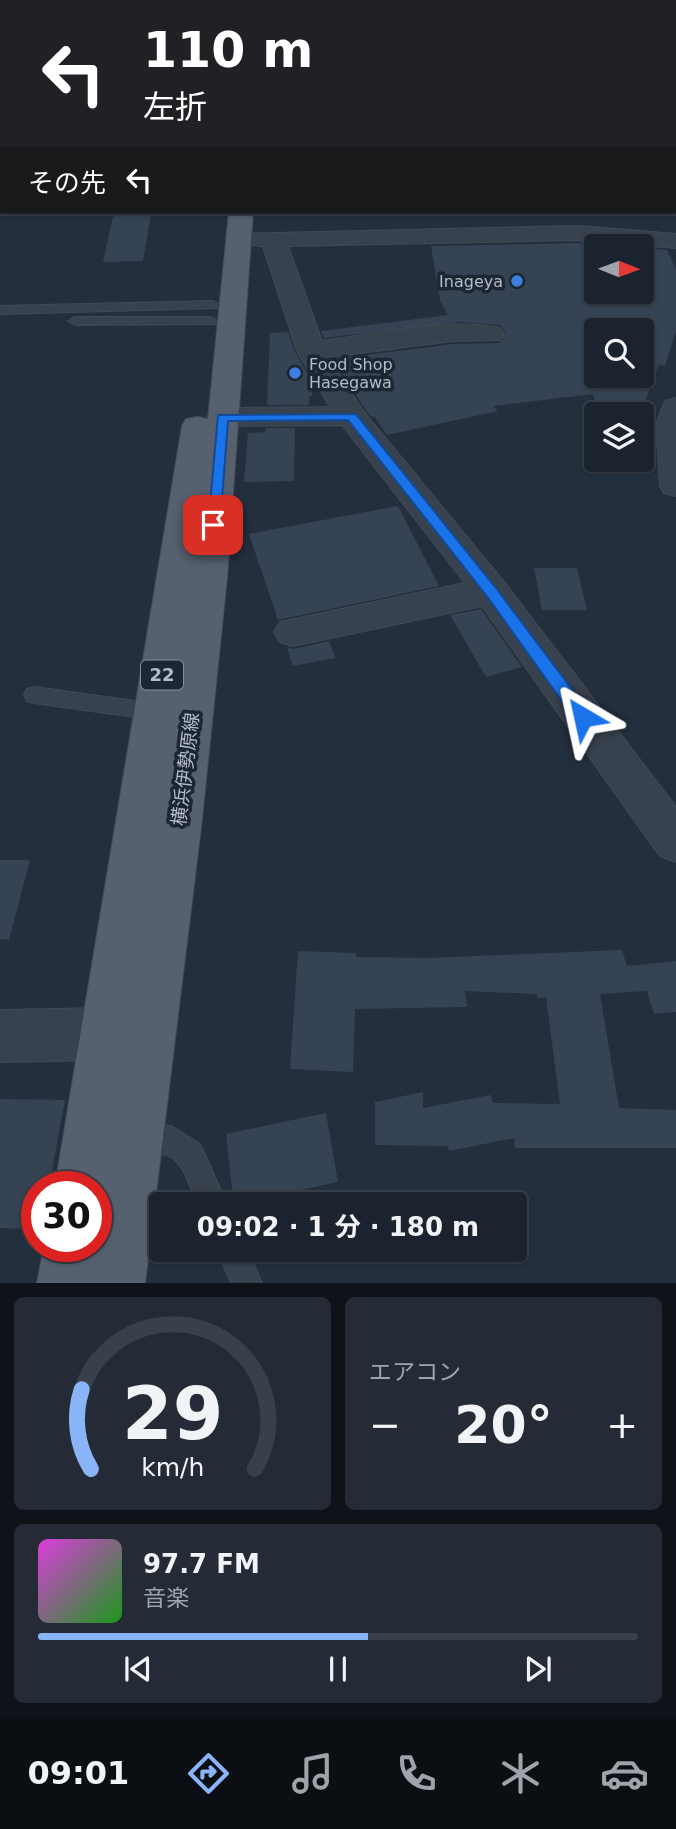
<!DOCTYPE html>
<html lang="ja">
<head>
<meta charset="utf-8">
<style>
	body { margin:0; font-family:"DejaVu Sans","Noto Sans JP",sans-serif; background:#242b36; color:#f1f3f6; height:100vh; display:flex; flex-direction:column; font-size:26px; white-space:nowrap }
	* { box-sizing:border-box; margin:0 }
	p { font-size:23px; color:#a0a4aa }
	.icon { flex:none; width:38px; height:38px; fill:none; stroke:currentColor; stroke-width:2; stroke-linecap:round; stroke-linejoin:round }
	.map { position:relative; height:1283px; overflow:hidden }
	.drawer { display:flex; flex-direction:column; gap:14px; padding:14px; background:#0f1319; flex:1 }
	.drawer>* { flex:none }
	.top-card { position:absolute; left:0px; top:0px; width:677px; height:214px; box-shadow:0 2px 5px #0004,0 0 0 2px #39404a; background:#202124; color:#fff; overflow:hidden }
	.needle { width:46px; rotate:91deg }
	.controls { position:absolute; left:584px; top:234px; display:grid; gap:14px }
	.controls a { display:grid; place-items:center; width:70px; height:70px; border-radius:7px; background:#1b232e; box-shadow:0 2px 5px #0004,0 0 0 2px #39404a; font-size:35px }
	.speed { position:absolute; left:21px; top:1171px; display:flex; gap:14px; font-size:35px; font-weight:700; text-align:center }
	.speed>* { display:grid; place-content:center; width:91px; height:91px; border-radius:50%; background:#1b232e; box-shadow:0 2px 5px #0004,0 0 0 2px #39404a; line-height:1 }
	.speed .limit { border:10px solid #d22; background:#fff; color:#111 }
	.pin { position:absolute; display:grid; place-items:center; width:60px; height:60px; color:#fff; margin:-30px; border-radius:14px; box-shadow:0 4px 10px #0006 }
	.me { position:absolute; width:77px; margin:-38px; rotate:324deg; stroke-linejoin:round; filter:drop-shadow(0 0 5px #0008) }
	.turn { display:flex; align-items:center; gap:24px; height:147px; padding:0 28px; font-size:32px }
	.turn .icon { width:91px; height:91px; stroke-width:2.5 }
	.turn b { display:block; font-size:49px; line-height:60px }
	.then { display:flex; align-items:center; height:66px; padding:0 28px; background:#0003; gap:14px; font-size:26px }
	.big { font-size:52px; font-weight:700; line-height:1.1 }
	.drawer .widget { flex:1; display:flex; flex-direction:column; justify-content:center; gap:10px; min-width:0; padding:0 24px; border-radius:10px; background:#242b36 }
	.drawer .dial { align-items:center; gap:0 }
	.dial svg { height:182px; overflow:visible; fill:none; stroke:#39404a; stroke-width:7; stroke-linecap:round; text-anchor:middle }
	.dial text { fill:#f1f3f6; stroke:none }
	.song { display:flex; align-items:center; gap:21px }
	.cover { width:84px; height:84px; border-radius:10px; background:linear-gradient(135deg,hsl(300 70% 55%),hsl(120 70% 35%)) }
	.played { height:7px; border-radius:4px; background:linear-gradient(90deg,#8ab4f8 55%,#39404a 55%) }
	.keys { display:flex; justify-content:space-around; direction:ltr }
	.heat { display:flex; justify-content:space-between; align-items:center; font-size:38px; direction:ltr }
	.drawer .tiles { flex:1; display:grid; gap:14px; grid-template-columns:1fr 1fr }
	.widget:last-child { grid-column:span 2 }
	.trip { position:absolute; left:149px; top:1192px; width:378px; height:70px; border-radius:7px; background:#1b232e; box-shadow:0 2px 5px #0004,0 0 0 2px #39404a; font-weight:700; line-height:70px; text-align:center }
	.menu { display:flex; height:112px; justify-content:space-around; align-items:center; background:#0b0e12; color:#a0a4aa }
	.menu .icon { width:49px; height:49px }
	.menu .active { color:#8ab4f8 }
	.menu b { font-size:32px; color:#f1f3f6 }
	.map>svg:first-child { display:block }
	.building { fill:#364354; fill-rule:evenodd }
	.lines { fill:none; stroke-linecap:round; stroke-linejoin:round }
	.lane-casing { stroke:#414a57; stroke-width:2 }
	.street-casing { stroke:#414a57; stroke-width:2 }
	.primary-casing { stroke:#414a57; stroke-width:2 }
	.lane { fill:#38414e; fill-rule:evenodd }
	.street { fill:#38414e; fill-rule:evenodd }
	.primary { fill:#56606e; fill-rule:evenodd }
	.route { fill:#1a73e8; stroke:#114b97; stroke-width:2 }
	.shop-dot { fill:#3f7fe0; stroke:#1d2633; stroke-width:2.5 }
	.labels { text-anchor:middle; stroke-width:7; stroke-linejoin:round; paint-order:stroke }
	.far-poi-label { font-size:16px; fill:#b4bcc9; stroke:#1d2633; text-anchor:end }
	.shield { fill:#1d2633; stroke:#878f9c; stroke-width:2 }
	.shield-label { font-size:18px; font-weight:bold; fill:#b4bcc9 }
	.street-label { font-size:19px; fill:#b4bcc9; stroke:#1d2633 }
</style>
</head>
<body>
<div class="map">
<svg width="676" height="1283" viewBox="0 0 676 1283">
	<rect width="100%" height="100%" fill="#242f3e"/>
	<!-- building -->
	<g class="building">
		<path d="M114,212L151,213L143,261L103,262Z"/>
		<path d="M579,243L629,247H597V292H642V248L667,250L676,269V331L665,366L659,364L640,415H599L593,394L493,406L498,411L387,435L374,416L371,417L365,409L333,359L453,344L500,343L506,333L500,325L459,322L324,338L321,331L448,315L440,300L431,246ZM597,331H642V376H597Z"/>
		<path d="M288,332L295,352L312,382V396H309V405H267L270,333Z"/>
		<path d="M266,428H295L294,481L244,482L248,433L265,432Z"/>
		<path d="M642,441L648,469L617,468L613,460H642Z"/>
		<path d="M398,506L439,586L278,620L249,534Z"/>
		<path d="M534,568H577L587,610H542Z"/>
		<path d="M481,609L522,667L486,677L450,615Z"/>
		<path d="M329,641L335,658L293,666L287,647L294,649Z"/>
		<path d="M0,860H30L9,940L0,939Z"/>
		<path d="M622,950L627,966L676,961V1012L654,1014L647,991L600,994L619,1108L676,1110V1148H515L514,1138L449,1151L448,1146L375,1145V1102L423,1092V1108L491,1095L493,1103L560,1104L546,997L537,998V994L465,991L467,1007L355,1009L353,1072L290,1069L298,951L356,953V957L427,958Z"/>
		<path d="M0,1099L65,1100L49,1186H37V1229L0,1228Z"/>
		<path d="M326,1113L338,1182L234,1204L226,1134Z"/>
	</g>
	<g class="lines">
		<!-- lane casing -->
		<g class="lane-casing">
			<g id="lane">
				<rect x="3" y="0" width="8" height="2"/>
				<rect x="0" y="20" width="2" height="4"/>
				<rect x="0" y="33" width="2" height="6"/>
				<path d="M2,51V57L0,58V52Z"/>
				<path d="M213,301L220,305L218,308L0,314V306Z"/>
				<path d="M211,317L218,321L216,324L75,325L68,321L75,317Z"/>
				<path d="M34,687L157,704L164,706L167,712L164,718L157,720L34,703L27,701L24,695L27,689Z"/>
				<path d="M138,1125L171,1126L200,1144L227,1204H197C190,1187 183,1156 162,1154C150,1152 140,1154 128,1149L124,1139L128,1129Z"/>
				<path d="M217,1250H247L262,1283H231Z"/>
			</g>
		</g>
		<!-- street casing -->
		<g class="street-casing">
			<g id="street">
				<path d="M86,0H102L85,2Z"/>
				<path d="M2,93V105L0,106V94Z"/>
				<rect x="0" y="198" width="2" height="14"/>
				<path d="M579,226L676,234V248L579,240L288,246L322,341C372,335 452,316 500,328L504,334L500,340L453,341L329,357L363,411L504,582L676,807V862L660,856L482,606L293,646L280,642L274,632L280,622L465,583L342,425L222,426L211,423L207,417L211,411L222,408L330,407L297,351L263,246L229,244L226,239L229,234Z"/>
				<path d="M676,398V496L664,493L660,486L656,424L665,401Z"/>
				<path d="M109,1008L128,1015L135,1034L128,1053L109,1060L0,1062V1010Z"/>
			</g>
		</g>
		<!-- primary casing -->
		<g class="primary-casing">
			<g id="primary">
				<path d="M239,0H255L238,2Z"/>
				<path d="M229,212H253L227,578L201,828L145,1283H37L44,1246H96V1186H55L182,426L186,419L197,417L208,419Z"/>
			</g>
		</g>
		<!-- lane -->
		<use href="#lane" class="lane"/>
		<!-- street -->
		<use href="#street" class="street"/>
		<!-- primary -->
		<use href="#primary" class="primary"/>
	</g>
	<!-- route -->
	<path class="route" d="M356,414L496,588L589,712L592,717L589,722H577L486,595L348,420L228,421L220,525L218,528H208L218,415Z"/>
	<!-- markers -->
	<g class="shop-dot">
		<circle cx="517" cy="281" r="7"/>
		<circle cx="295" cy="373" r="7"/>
	</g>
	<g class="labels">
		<!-- far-poi labels -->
		<g class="far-poi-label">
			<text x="503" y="287">Inageya</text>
			<text x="309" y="370" text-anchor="start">Food Shop<tspan x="309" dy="18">Hasegawa</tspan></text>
		</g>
		<!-- shield labels -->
		<rect class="shield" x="141" y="660.5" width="42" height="29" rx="5"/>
		<g class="shield-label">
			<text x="162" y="681">22</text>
		</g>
		<!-- street labels -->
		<g class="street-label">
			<text transform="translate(185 769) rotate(-83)" y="7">横浜伊勢原線</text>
		</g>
	</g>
</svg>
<div class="controls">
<a><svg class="needle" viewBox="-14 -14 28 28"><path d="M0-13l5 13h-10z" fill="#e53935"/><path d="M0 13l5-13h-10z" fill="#a0a4aa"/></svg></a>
<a><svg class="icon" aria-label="search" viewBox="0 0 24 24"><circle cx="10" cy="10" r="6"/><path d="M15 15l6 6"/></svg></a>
<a><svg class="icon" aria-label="layers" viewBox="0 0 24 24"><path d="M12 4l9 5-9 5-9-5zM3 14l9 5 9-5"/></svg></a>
</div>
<div class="speed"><div class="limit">30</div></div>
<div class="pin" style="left:213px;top:525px;background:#d93025"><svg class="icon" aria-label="arrive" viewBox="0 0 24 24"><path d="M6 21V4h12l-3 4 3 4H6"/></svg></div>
<svg class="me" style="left:583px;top:717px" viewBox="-20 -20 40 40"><path d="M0-17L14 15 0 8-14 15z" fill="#1a73e8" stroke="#fff" stroke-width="4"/></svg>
<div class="trip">09:02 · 1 分 · 180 m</div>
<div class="top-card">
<div class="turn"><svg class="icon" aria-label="left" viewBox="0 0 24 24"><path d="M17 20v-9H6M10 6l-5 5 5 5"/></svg><div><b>110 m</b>左折</div></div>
<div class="then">その先<svg class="icon" aria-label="left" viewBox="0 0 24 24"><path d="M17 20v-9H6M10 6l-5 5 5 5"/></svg></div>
</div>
</div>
<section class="drawer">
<div class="tiles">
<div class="widget dial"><svg viewBox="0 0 100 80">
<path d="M14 69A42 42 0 1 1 86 69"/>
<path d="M14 69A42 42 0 0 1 10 34" stroke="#8ab4f8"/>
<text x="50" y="56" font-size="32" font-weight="700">29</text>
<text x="50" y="72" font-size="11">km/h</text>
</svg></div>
<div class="widget"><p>エアコン</p>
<div class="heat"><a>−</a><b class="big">20°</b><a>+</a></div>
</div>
<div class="widget">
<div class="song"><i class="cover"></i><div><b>97.7 FM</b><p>音楽</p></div></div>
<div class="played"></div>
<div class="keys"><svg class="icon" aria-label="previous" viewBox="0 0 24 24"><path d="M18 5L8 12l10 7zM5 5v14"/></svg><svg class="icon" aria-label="pause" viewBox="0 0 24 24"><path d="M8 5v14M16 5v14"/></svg><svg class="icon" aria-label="next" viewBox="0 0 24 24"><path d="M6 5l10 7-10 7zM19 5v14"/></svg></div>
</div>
</div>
</section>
<nav class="menu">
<b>09:01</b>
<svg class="icon active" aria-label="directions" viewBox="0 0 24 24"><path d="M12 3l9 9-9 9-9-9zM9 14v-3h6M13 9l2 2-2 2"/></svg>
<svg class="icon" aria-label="music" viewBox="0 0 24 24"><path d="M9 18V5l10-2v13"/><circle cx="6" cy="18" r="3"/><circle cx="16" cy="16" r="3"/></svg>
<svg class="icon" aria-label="phone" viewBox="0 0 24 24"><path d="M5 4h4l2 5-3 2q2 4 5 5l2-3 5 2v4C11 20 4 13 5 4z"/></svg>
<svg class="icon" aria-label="climate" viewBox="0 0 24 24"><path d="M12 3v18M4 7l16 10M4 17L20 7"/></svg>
<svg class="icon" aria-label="car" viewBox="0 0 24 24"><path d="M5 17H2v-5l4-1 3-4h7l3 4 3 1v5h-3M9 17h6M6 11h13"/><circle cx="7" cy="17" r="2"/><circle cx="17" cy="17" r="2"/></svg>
</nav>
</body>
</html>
